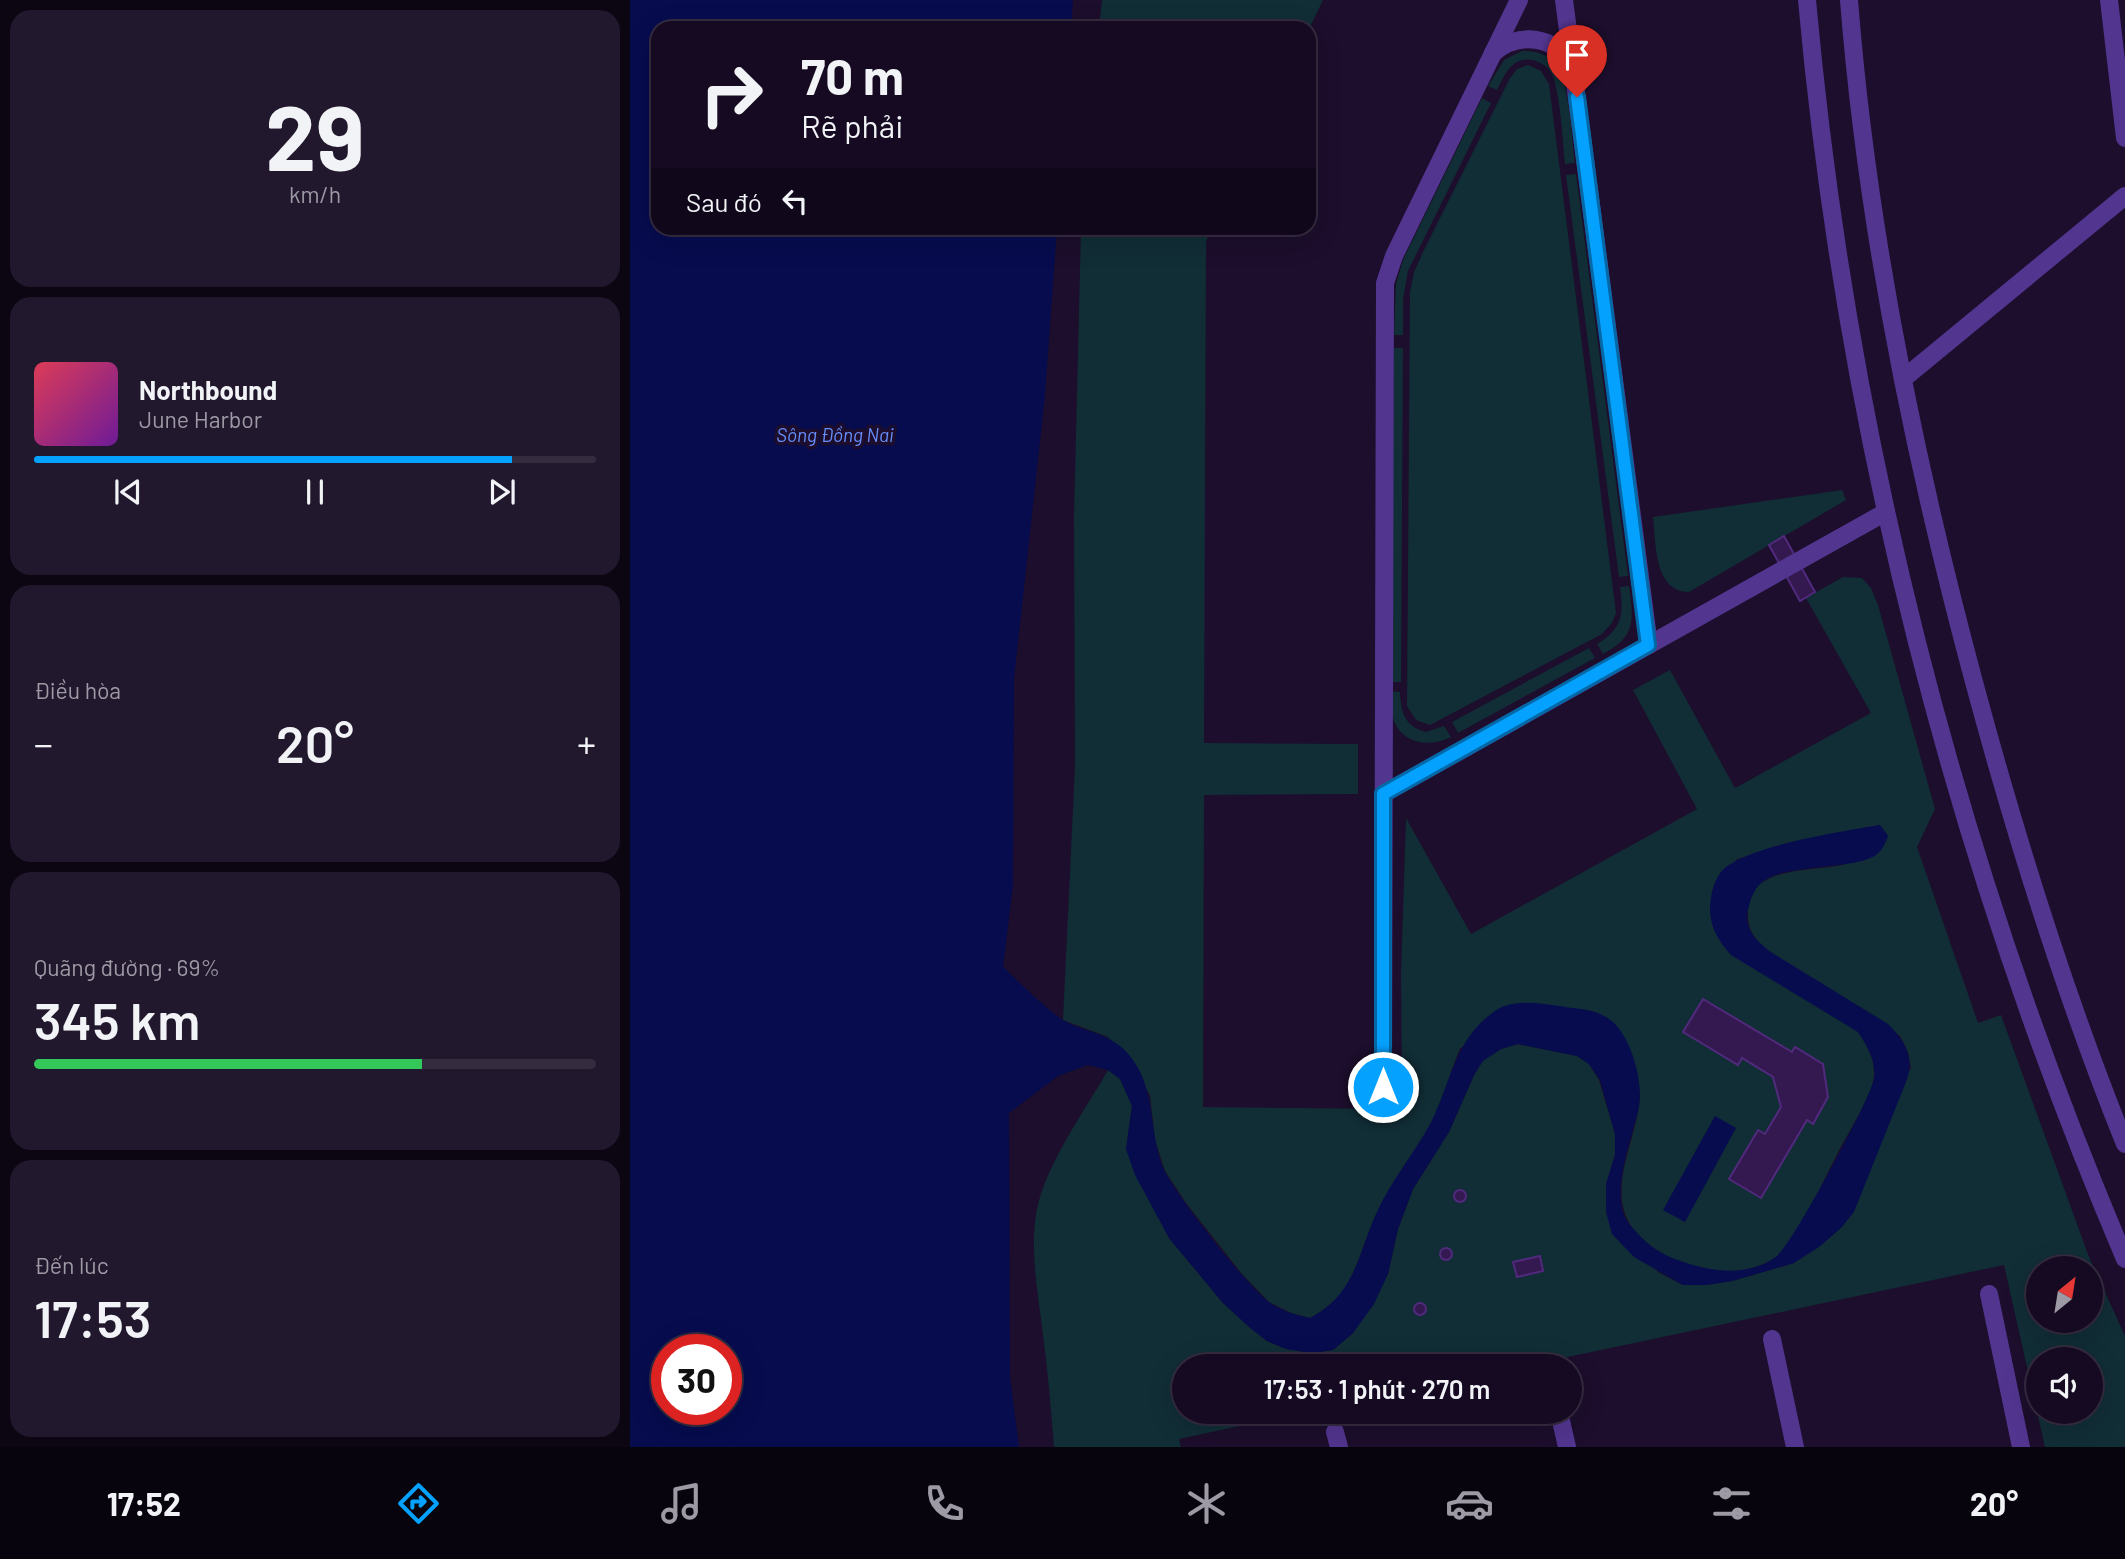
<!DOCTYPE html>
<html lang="vi">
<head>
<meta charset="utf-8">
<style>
	body { margin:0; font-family:Barlow,sans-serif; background:#22182e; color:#f1f3f6; height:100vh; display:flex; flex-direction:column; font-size:26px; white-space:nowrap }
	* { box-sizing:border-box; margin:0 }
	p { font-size:23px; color:#9d9aa5 }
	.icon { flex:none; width:38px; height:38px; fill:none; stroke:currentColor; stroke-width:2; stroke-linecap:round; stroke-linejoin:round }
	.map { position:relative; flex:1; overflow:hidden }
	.sheet { display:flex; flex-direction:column; gap:10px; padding:10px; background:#0c0612; width:630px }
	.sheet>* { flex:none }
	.guide { position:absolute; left:21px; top:21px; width:665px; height:214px; border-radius:21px; box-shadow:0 7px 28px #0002,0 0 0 2px #342b3f; background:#150a21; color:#f1f3f6; overflow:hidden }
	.needle { width:46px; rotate:30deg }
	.buttons { position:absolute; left:1396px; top:1256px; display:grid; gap:14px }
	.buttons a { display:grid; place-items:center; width:77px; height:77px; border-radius:50%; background:#150a21; box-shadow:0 7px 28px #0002,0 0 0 2px #342b3f; font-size:35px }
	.speed { position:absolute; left:21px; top:1334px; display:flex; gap:14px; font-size:35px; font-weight:700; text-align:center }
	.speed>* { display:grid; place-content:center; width:91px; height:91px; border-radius:50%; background:#150a21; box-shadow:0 7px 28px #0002,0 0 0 2px #342b3f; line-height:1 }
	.speed .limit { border:10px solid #d22; background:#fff; color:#111 }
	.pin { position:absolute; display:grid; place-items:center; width:60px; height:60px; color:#fff; margin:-72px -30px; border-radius:50% 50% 50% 0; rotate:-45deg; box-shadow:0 0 7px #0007 }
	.pin .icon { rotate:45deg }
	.me { position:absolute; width:77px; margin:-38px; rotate:0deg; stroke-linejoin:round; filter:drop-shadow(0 0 5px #0008) }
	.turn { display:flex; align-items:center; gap:24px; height:147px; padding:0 35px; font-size:32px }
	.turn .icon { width:91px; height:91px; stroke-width:2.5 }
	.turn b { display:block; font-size:49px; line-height:60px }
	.then { display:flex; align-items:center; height:66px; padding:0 35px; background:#0003; gap:14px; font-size:26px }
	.big { font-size:52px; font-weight:600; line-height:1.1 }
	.sheet .tile { flex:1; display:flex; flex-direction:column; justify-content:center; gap:10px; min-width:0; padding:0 24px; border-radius:21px; background:#22182e }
	.sheet .dial { align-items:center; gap:0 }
	.dial b { font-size:91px; line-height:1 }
	.song { display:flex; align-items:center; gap:21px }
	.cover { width:84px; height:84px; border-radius:10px; background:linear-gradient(135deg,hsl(350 70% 55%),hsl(280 70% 35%)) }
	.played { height:7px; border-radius:4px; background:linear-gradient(90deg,#05a1ff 85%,#342b3f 85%) }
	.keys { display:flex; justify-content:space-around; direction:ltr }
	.heat { display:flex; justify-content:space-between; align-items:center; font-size:38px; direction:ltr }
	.charge { height:10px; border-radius:5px; background:linear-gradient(90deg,#34c759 69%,#342b3f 0) }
	.trip { position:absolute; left:542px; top:1354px; width:410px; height:70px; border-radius:35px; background:#150a21; box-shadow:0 7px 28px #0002,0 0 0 2px #342b3f; font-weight:600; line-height:70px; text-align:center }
	.tab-bar { display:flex; height:112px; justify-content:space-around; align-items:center; background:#08040d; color:#9d9aa5 }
	.tab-bar .icon { width:49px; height:49px }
	.tab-bar .current { color:#05a1ff }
	.tab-bar b { font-size:32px; color:#f1f3f6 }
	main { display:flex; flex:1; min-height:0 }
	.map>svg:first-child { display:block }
	.green { fill:#112d36; fill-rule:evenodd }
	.water { fill:#060c4e; fill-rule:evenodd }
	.building { fill:#33194f; stroke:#51297d; stroke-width:2 }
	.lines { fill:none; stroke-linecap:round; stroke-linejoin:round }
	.street { stroke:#52358f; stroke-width:18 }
	.route-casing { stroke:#0369a6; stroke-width:18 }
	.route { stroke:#05a1ff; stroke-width:12 }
	.labels { text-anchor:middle; stroke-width:7; stroke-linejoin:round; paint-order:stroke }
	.water-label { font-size:19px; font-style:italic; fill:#678fff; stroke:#1c0e2c }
</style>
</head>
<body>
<main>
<section class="sheet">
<div class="tile dial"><b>29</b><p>km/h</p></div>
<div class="tile">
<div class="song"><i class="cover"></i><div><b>Northbound</b><p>June Harbor</p></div></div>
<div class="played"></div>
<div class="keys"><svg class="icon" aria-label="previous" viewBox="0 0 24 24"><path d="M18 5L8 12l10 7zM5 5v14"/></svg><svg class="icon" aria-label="pause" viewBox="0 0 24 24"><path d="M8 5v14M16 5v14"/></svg><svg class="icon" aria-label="next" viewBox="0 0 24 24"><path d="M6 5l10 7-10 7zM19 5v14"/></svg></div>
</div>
<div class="tile"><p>Điều hòa</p>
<div class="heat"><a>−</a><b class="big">20°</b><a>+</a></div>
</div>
<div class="tile"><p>Quãng đường · 69%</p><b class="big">345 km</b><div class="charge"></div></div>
<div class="tile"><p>Đến lúc</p><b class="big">17:53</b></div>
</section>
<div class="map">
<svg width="1495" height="1447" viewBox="0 0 1495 1447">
	<rect width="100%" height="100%" fill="#1c0e2c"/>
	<!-- green -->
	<g class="green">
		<path d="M472,0H693L679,29L469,28Z"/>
		<path d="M892,51C905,51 919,54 927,65C939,81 942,141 945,163L935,164C933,145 930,84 920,71C916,65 908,61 902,60C882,56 874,76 867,90L858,86L874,60Z"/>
		<path d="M898,65L911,71L919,84L986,613L982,623L972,634L800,725L786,720L777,706L780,292L784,272L793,252L880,78L887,69Z"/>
		<path d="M852,98L861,103L778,271L773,299V335H764L766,284L773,260Z"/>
		<path d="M946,174L998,576L989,577L936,175Z"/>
		<path d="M451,228H582L576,241L574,743L728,744V794L574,795L573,1107L756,1109L772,1090L771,973L776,818L841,934L1067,809L1003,690L1040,670L1105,788L1241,713L1176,598L1213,577L1232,578L1241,588L1248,605L1305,809L1287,847L1348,1023L1371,1015L1459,1257L1495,1336V1447H1415L1374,1265L891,1367H555V1412H675L549,1439L551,1447H424C421,1410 418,1372 413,1335C408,1291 397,1241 410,1197C424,1153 455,1110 478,1070L490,1079L502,1106L496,1149L539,1238L593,1303L637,1341L656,1349L682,1353L703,1350L723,1333L758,1274L768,1229L783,1189L819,1132L844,1075L852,1061L871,1049L888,1044L947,1056L959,1064L969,1080L985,1134V1155L976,1185V1212L1028,1272L1053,1285H1076L1102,1281L1164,1263L1281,1068L1278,1052L1270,1036L1139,951C1126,940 1119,934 1118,916C1114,865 1180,872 1212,865C1227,861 1244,845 1258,836L1250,825L1185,837L1107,859L1080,915L1228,1032C1237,1045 1245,1059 1244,1076C1243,1094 1217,1135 1208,1152C1196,1176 1165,1243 1146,1257C1109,1283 1050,1270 1017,1243C969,1204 1002,1154 1009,1106C1013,1076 999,1045 983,1022L830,1048C820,1073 813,1099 801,1124C786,1152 765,1178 750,1207C726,1251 731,1291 680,1318L661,1313L639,1302L612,1274L556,1203L535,1171L525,1140L520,1095L478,1037L433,1020L445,766L444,517ZM1409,1269H1461V1321H1409ZM1409,1360H1461V1412H1409Z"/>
		<path d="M764,348H773L771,682H761Z"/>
		<path d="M1212,490L1216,500L1059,592C1024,592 1026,543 1023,517Z"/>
		<path d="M999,586C1004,620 1006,637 973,654L967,644C992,629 994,615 990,587Z"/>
		<path d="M959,648L965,658L828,733L822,722Z"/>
		<path d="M760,691L770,692C771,712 774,726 796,732L814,726L821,737C798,749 768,743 762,714C761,707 761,699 760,691Z"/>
	</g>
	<!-- water -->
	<g class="water">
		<path d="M0,0H443L441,28H28V228H427L415,395L384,679L383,885L373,967C388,981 417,1010 433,1020C460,1035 485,1032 505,1063C526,1095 519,1135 534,1170C546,1195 618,1288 640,1303C652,1311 666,1315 680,1318C725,1295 728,1254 747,1212C761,1181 783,1155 799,1126C820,1088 823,1042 861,1014C865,1011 870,1007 875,1006C896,999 920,1005 942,1008C956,1009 972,1012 983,1022C1002,1040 1013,1081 1009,1106C1003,1137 979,1192 997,1221C1000,1226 1005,1230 1008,1234C1018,1245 1031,1254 1045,1259C1076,1271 1118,1279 1147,1256C1163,1243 1240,1100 1244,1079C1247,1062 1237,1045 1228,1032L1101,955C1088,940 1080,928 1080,907C1081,895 1083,882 1091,872C1113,846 1215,831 1250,825L1258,836C1254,847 1250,855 1238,859C1211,869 1152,865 1132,882C1125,888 1121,897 1119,906C1112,926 1124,939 1139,951L1258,1024C1275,1041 1285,1058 1276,1082L1224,1212L1211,1228L1189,1247L1164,1263L1102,1281L1076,1285H1053L1004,1257L982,1234L976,1212V1184L985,1155V1134L970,1080L959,1064L947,1056L888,1044L871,1049L853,1061L844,1075L819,1132L783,1189L768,1229L758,1274L744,1304L723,1333L703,1350L682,1353L656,1349L637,1341L620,1328L593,1303L539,1238L505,1175L496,1149L502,1106L490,1079L478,1070L458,1065L428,1076L379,1113L380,1377L389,1447H0ZM37,1349H96V1409H37Z"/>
		<path d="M1085,1116L1106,1128L1055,1222L1033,1210Z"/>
	</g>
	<!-- building -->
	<g class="building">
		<path d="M1154,536L1185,592L1170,601L1139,545Z"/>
		<path d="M1073,999L1162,1052L1165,1047L1193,1064L1198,1097L1183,1124L1177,1120L1131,1198L1099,1179L1128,1130L1135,1134L1151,1107L1143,1077L1112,1058L1108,1065L1053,1032Z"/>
		<circle cx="830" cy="1196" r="6"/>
		<circle cx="816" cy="1254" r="6"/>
		<path d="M910,1256L913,1271L887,1277L883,1262Z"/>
		<circle cx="790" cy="1309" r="6"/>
	</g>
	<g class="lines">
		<!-- street -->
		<g class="street">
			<path d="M934,0L1019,645"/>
			<path d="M1177,0C1216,432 1325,860 1495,1259"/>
			<path d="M1219,0C1237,230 1284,459 1344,682C1386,838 1434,993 1495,1144"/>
			<path d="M1479,0L1495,138"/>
			<path d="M863,53C888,32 927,34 941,68"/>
			<path d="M1273,379L1495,196"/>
			<path d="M753,794L1256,512"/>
			<path d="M753,1087L755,283L764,256L889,0"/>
			<path d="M1359,1294L1391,1447"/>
			<path d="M1142,1339L1165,1447"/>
			<path d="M929,1412L937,1447"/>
			<path d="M705,1432L709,1447"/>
		</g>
	</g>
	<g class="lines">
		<!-- route casing -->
		<g class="route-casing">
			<path id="route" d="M753,1087V794L1018,645L947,97"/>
		</g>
		<!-- route -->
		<use href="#route" class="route"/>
	</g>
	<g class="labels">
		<!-- water labels -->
		<g class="water-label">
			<text x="205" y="442">Sông Đồng Nai</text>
		</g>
	</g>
</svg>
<div class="buttons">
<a><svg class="needle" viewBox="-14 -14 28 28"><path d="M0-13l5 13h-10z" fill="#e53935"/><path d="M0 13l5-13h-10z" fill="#9d9aa5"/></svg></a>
<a><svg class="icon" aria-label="sound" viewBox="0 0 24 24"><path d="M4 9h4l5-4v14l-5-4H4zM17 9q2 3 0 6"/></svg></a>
</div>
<div class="speed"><div class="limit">30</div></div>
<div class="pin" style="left:947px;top:97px;background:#d93025"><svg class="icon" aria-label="arrive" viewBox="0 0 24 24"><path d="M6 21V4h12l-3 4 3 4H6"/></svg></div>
<svg class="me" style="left:753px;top:1087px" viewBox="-20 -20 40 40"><circle r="17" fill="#05a1ff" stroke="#fff" stroke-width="3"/><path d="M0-11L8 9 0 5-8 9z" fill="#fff"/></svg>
<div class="trip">17:53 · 1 phút · 270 m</div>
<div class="guide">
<div class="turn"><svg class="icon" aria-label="right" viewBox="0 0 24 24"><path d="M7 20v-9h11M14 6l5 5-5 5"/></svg><div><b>70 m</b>Rẽ phải</div></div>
<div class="then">Sau đó<svg class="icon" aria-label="left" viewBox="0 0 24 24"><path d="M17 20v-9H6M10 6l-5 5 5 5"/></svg></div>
</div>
</div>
</main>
<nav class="tab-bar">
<b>17:52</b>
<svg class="icon current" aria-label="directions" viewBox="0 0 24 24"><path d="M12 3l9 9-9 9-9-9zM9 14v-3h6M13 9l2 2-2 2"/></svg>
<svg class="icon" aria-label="music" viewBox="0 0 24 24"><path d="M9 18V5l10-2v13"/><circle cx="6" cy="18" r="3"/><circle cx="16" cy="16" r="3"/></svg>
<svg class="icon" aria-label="phone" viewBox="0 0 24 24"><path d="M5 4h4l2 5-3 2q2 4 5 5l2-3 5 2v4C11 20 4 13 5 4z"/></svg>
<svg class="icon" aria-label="climate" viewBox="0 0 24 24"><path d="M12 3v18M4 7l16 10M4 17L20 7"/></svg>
<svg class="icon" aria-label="car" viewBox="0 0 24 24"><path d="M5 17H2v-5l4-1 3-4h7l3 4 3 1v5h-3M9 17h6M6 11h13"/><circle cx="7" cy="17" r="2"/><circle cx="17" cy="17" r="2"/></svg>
<svg class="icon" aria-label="filters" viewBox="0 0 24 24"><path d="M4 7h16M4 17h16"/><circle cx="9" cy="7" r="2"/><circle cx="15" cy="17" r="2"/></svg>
<b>20°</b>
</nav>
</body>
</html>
